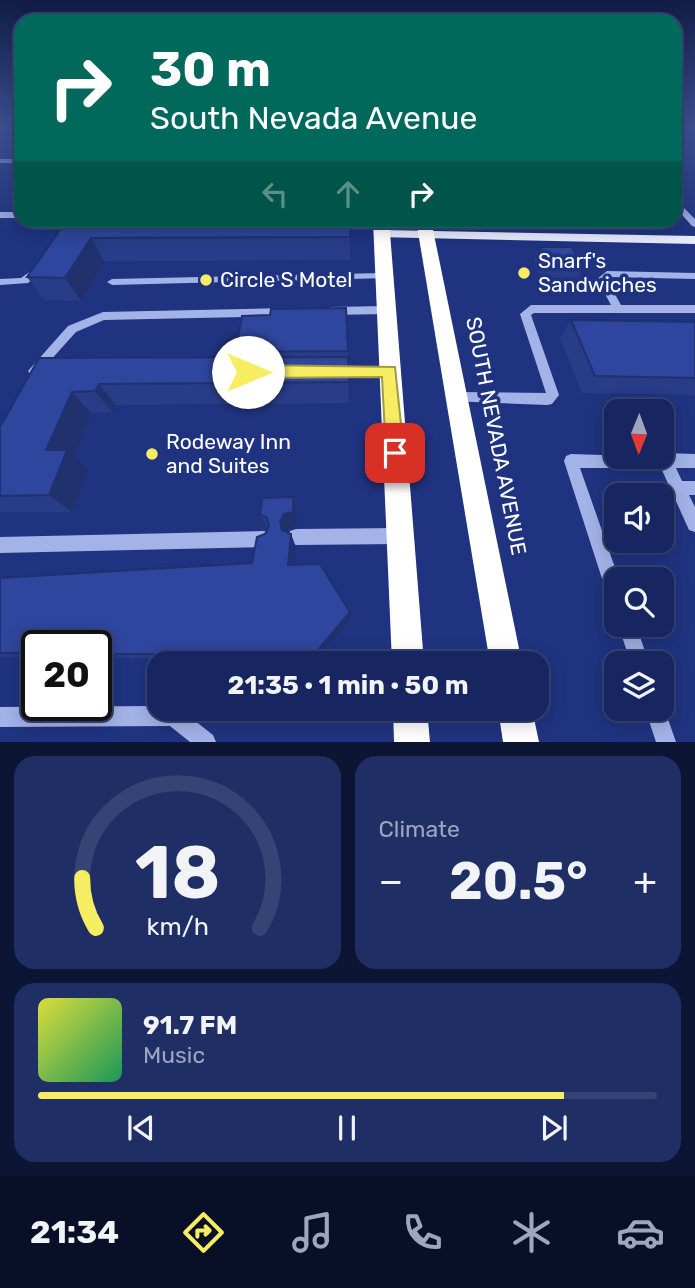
<!DOCTYPE html>
<html lang="en">
<head>
<meta charset="utf-8">
<style>
	body { margin:0; font-family:Rubik,sans-serif; background:#202e66; color:#f1f3f6; height:100vh; display:flex; flex-direction:column; font-size:26px; white-space:nowrap }
	* { box-sizing:border-box; margin:0 }
	p { font-size:23px; color:#9ea5bd }
	.icon { flex:none; width:38px; height:38px; fill:none; stroke:currentColor; stroke-width:2; stroke-linecap:round; stroke-linejoin:round }
	.map { position:relative; height:742px; overflow:hidden }
	.panel { display:flex; flex-direction:column; gap:14px; padding:14px; background:#0d1535; flex:1 }
	.panel>* { flex:none }
	.guide { position:absolute; left:14px; top:14px; width:668px; height:214px; border-radius:21px; box-shadow:0 4px 18px #0003,0 0 0 2px #364375; background:#00695c; color:#fff; overflow:hidden }
	.needle { width:46px; rotate:181deg }
	.tools { position:absolute; left:604px; top:399px; display:grid; gap:14px }
	.tools a { display:grid; place-items:center; width:70px; height:70px; border-radius:14px; background:#172660; box-shadow:0 4px 18px #0003,0 0 0 2px #364375; font-size:35px }
	.speed { position:absolute; left:21px; top:630px; display:flex; gap:14px; font-size:35px; font-weight:700; text-align:center }
	.speed>* { display:grid; place-content:center; width:91px; height:91px; border-radius:50%; background:#172660; box-shadow:0 4px 18px #0003,0 0 0 2px #364375; line-height:1 }
	.speed .limit { border:4px solid #111; border-radius:10px; background:#fff; color:#111 }
	.pin { position:absolute; display:grid; place-items:center; width:60px; height:60px; color:#fff; margin:-30px; border-radius:14px; box-shadow:0 4px 10px #0006 }
	.me { position:absolute; width:77px; margin:-38px; rotate:90deg; stroke-linejoin:round; filter:drop-shadow(0 0 5px #0008) }
	.turn { display:flex; align-items:center; gap:24px; height:147px; padding:0 21px; font-size:32px }
	.turn .icon { width:91px; height:91px; stroke-width:2.5 }
	.turn b { display:block; font-size:49px; line-height:60px }
	.lanes { display:flex; align-items:center; height:66px; padding:0 21px; background:#0003; justify-content:center; gap:35px; direction:ltr }
	.lanes .off { opacity:.35 }
	.big { font-size:52px; font-weight:700; line-height:1.1 }
	.panel .widget { flex:1; display:flex; flex-direction:column; justify-content:center; gap:10px; min-width:0; padding:0 24px; border-radius:21px; background:#202e66 }
	.panel .dial { align-items:center; gap:0 }
	.dial svg { height:182px; overflow:visible; fill:none; stroke:#364375; stroke-width:7; stroke-linecap:round; text-anchor:middle }
	.dial text { fill:#f1f3f6; stroke:none }
	.song { display:flex; align-items:center; gap:21px }
	.cover { width:84px; height:84px; border-radius:10px; background:linear-gradient(135deg,hsl(60 70% 55%),hsl(150 70% 35%)) }
	.played { height:7px; border-radius:4px; background:linear-gradient(90deg,#f7ed63 85%,#364375 85%) }
	.keys { display:flex; justify-content:space-around; direction:ltr }
	.heat { display:flex; justify-content:space-between; align-items:center; font-size:38px; direction:ltr }
	.panel .tiles { flex:1; display:grid; gap:14px; grid-template-columns:1fr 1fr }
	.widget:last-child { grid-column:span 2 }
	.trip { position:absolute; left:147px; top:651px; width:402px; height:70px; border-radius:21px; background:#172660; box-shadow:0 4px 18px #0003,0 0 0 2px #364375; font-weight:700; line-height:70px; text-align:center }
	.menu { display:flex; height:112px; justify-content:space-around; align-items:center; background:#090f26; color:#9ea5bd }
	.menu .icon { width:49px; height:49px }
	.menu .active { color:#f7ed63 }
	.menu b { font-size:32px; color:#f1f3f6 }
	.map>svg:first-child { display:block }
	.lines { fill:none; stroke-linecap:round; stroke-linejoin:round }
	.minor { fill:#a3b3e8; fill-rule:evenodd }
	.major { fill:#e6eafe; fill-rule:evenodd }
	.highway { fill:#fff; fill-rule:evenodd }
	.wall { fill:#283c87 }
	.shaded-wall { fill:#20316e }
	.building { fill:#2e469d; stroke:#20316e; stroke-width:2 }
	.route { fill:#f7ed63; stroke:#a19a40; stroke-width:2 }
	.poi-dot { fill:#f7ed63; stroke:#1f3380; stroke-width:2.5 }
	.labels { text-anchor:middle; stroke-width:7; stroke-linejoin:round; paint-order:stroke }
	.poi-label { font-size:21px; fill:#fff; stroke:#1f3380; text-anchor:start }
	.street-label { font-size:21px; fill:#fff; stroke:#1f3380 }
</style>
</head>
<body>
<div class="map">
<svg width="695" height="742" viewBox="0 0 695 742">
	<rect width="100%" height="100%" fill="#1f3380"/>
	<g class="lines">
		<!-- minor -->
		<g class="minor">
			<rect x="0" y="159" width="21" height="4"/>
			<path d="M676,200L695,219V227L692,226L676,208Z"/>
			<rect x="0" y="212" width="21" height="6"/>
			<path d="M38,266L43,269L28,283L0,285V279L21,278Z"/>
			<path d="M607,271L695,273V279L610,277L607,280L621,305H695V313H534L531,315L559,395L552,404L547,405L451,401L450,397L451,393L456,392L546,393L520,314L531,305H611L597,279Z"/>
			<path d="M384,273L389,276L388,278L112,285L107,282L112,279Z"/>
			<path d="M386,306L391,310L386,314L331,315L326,311L331,307Z"/>
			<path d="M285,308L290,312L285,316L104,320L76,332L38,374H30L28,371L68,326L103,312Z"/>
			<path d="M334,366H390L394,368L396,371L394,374L390,376H334L330,374L328,371L330,368Z"/>
			<path d="M665,453L695,454V468H676L682,481H695V495H689L695,507V532L689,530L661,468H580L619,579H616V603L610,600L607,594L564,461L566,456L571,454L662,457V454Z"/>
			<path d="M400,528L406,530L408,536L406,542L400,544L296,545L290,543L288,537L290,531L296,529Z"/>
			<path d="M265,531L271,533L273,539L271,545L265,547L0,553V537Z"/>
			<path d="M618,625H636L649,663H631Z"/>
			<path d="M662,702L676,742H656L645,709H662Z"/>
			<path d="M159,706V709H180L213,735L216,742H190L170,726L0,727V707Z"/>
		</g>
		<!-- major -->
		<path class="major" d="M382,230L695,236V244L377,237L375,234Z"/>
		<!-- highway -->
		<g class="highway">
			<path d="M373,220H389L424,663H392Z"/>
			<path d="M416,220H431L522,663H490Z"/>
			<path d="M393,709H427L430,742H394Z"/>
			<path d="M498,709H532L539,742H503Z"/>
		</g>
	</g>
	<!-- wall -->
	<g class="wall">
		<path d="M67,220H350V260L104,261L81,301L44,300L27,277Z"/>
		<path d="M540,247L583,268L576,281H542L534,260Z"/>
		<path d="M571,320L695,322V395L582,393L560,338Z"/>
		<path d="M348,351L349,403L116,405L112,412L91,413L74,456L88,469L72,512H0V427L39,358L237,357L235,352Z"/>
		<path d="M293,497L297,512V526L289,529L287,533L291,534L296,548L294,565L350,620L319,656L194,658H96V646H37V658L0,657V578L252,563L268,529L260,514Z"/>
	</g>
	<!-- shaded-wall -->
	<g class="shaded-wall">
		<path d="M91,238L104,261L81,301L65,278Z"/>
		<path d="M99,384L116,405L112,412L95,391Z"/>
		<path d="M72,392L91,413L74,456L88,469L72,512L49,495L46,450Z"/>
		<path d="M293,497L297,512V526L289,529L286,536L282,530L280,522Z"/>
		<path d="M291,534L296,548L293,576L288,565Z"/>
		<path d="M350,612V620L319,656V663H316V652Z"/>
	</g>
	<!-- building -->
	<g class="building">
		<path d="M67,220H350V237L91,238L65,278L27,277Z"/>
		<path d="M540,247H572L583,268H548Z"/>
		<path d="M346,308L348,351L235,352L242,316L270,315L271,309Z"/>
		<path d="M571,320L695,322V378L595,376Z"/>
		<path d="M348,357L349,382L99,384L95,391L72,392L46,450H67L49,495L0,496V427L39,358Z"/>
		<path d="M293,497V512L284,514L280,522L282,530L291,534L288,565L320,564L350,612L316,652V663H193L195,654H96V646H37V653H0V578L252,563L257,537L265,534L269,526L267,518L260,514L262,498Z"/>
	</g>
	<!-- sky -->
	<linearGradient id="sky" x2="0" y2="1"><stop stop-color="#111c46"/><stop offset="0.55" stop-color="#3c5091"/><stop offset="1" stop-color="#3c5091" stop-opacity="0"/></linearGradient>
	<rect width="695" height="232" fill="url(#sky)"/>
	<!-- route -->
	<path class="route" d="M248,365L395,367L404,453L401,459H388L386,453L382,377L248,378L240,372Z"/>
	<!-- markers -->
	<g class="poi-dot">
		<circle cx="524" cy="273" r="7"/>
		<circle cx="206" cy="280" r="7"/>
		<circle cx="152" cy="454" r="7"/>
	</g>
	<g class="labels">
		<!-- poi labels -->
		<g class="poi-label">
			<text x="538" y="268">Snarf's<tspan x="538" dy="24">Sandwiches</tspan></text>
			<text x="220" y="287">Circle S Motel</text>
			<text x="166" y="449">Rodeway Inn<tspan x="166" dy="24">and Suites</tspan></text>
		</g>
		<!-- street labels -->
		<g class="street-label">
			<text transform="translate(496 436) rotate(79)" y="7">SOUTH NEVADA AVENUE</text>
		</g>
	</g>
</svg>
<div class="tools">
<a><svg class="needle" viewBox="-14 -14 28 28"><path d="M0-13l5 13h-10z" fill="#e53935"/><path d="M0 13l5-13h-10z" fill="#9ea5bd"/></svg></a>
<a><svg class="icon" aria-label="sound" viewBox="0 0 24 24"><path d="M4 9h4l5-4v14l-5-4H4zM17 9q2 3 0 6"/></svg></a>
<a><svg class="icon" aria-label="search" viewBox="0 0 24 24"><circle cx="10" cy="10" r="6"/><path d="M15 15l6 6"/></svg></a>
<a><svg class="icon" aria-label="layers" viewBox="0 0 24 24"><path d="M12 4l9 5-9 5-9-5zM3 14l9 5 9-5"/></svg></a>
</div>
<div class="speed"><div class="limit">20</div></div>
<div class="pin" style="left:395px;top:453px;background:#d93025"><svg class="icon" aria-label="arrive" viewBox="0 0 24 24"><path d="M6 21V4h12l-3 4 3 4H6"/></svg></div>
<svg class="me" style="left:248px;top:372px" viewBox="-20 -20 40 40"><circle r="19" fill="#fff"/><path d="M0-13L10 11 0 6-10 11z" fill="#f7ed63"/></svg>
<div class="trip">21:35 · 1 min · 50 m</div>
<div class="guide">
<div class="turn"><svg class="icon" aria-label="right" viewBox="0 0 24 24"><path d="M7 20v-9h11M14 6l5 5-5 5"/></svg><div><b>30 m</b>South Nevada Avenue</div></div>
<div class="lanes"><svg class="icon off" aria-label="left" viewBox="0 0 24 24"><path d="M17 20v-9H6M10 6l-5 5 5 5"/></svg><svg class="icon off" aria-label="ahead" viewBox="0 0 24 24"><path d="M12 20V5M6 11l6-6 6 6"/></svg><svg class="icon" aria-label="right" viewBox="0 0 24 24"><path d="M7 20v-9h11M14 6l5 5-5 5"/></svg></div>
</div>
</div>
<section class="panel">
<div class="tiles">
<div class="widget dial"><svg viewBox="0 0 100 80">
<path d="M14 69A42 42 0 1 1 86 69"/>
<path d="M14 69A42 42 0 0 1 8 47" stroke="#f7ed63"/>
<text x="50" y="56" font-size="32" font-weight="700">18</text>
<text x="50" y="72" font-size="11">km/h</text>
</svg></div>
<div class="widget"><p>Climate</p>
<div class="heat"><a>−</a><b class="big">20.5°</b><a>+</a></div>
</div>
<div class="widget">
<div class="song"><i class="cover"></i><div><b>91.7 FM</b><p>Music</p></div></div>
<div class="played"></div>
<div class="keys"><svg class="icon" aria-label="previous" viewBox="0 0 24 24"><path d="M18 5L8 12l10 7zM5 5v14"/></svg><svg class="icon" aria-label="pause" viewBox="0 0 24 24"><path d="M8 5v14M16 5v14"/></svg><svg class="icon" aria-label="next" viewBox="0 0 24 24"><path d="M6 5l10 7-10 7zM19 5v14"/></svg></div>
</div>
</div>
</section>
<nav class="menu">
<b>21:34</b>
<svg class="icon active" aria-label="directions" viewBox="0 0 24 24"><path d="M12 3l9 9-9 9-9-9zM9 14v-3h6M13 9l2 2-2 2"/></svg>
<svg class="icon" aria-label="music" viewBox="0 0 24 24"><path d="M9 18V5l10-2v13"/><circle cx="6" cy="18" r="3"/><circle cx="16" cy="16" r="3"/></svg>
<svg class="icon" aria-label="phone" viewBox="0 0 24 24"><path d="M5 4h4l2 5-3 2q2 4 5 5l2-3 5 2v4C11 20 4 13 5 4z"/></svg>
<svg class="icon" aria-label="climate" viewBox="0 0 24 24"><path d="M12 3v18M4 7l16 10M4 17L20 7"/></svg>
<svg class="icon" aria-label="car" viewBox="0 0 24 24"><path d="M5 17H2v-5l4-1 3-4h7l3 4 3 1v5h-3M9 17h6M6 11h13"/><circle cx="7" cy="17" r="2"/><circle cx="17" cy="17" r="2"/></svg>
</nav>
</body>
</html>
